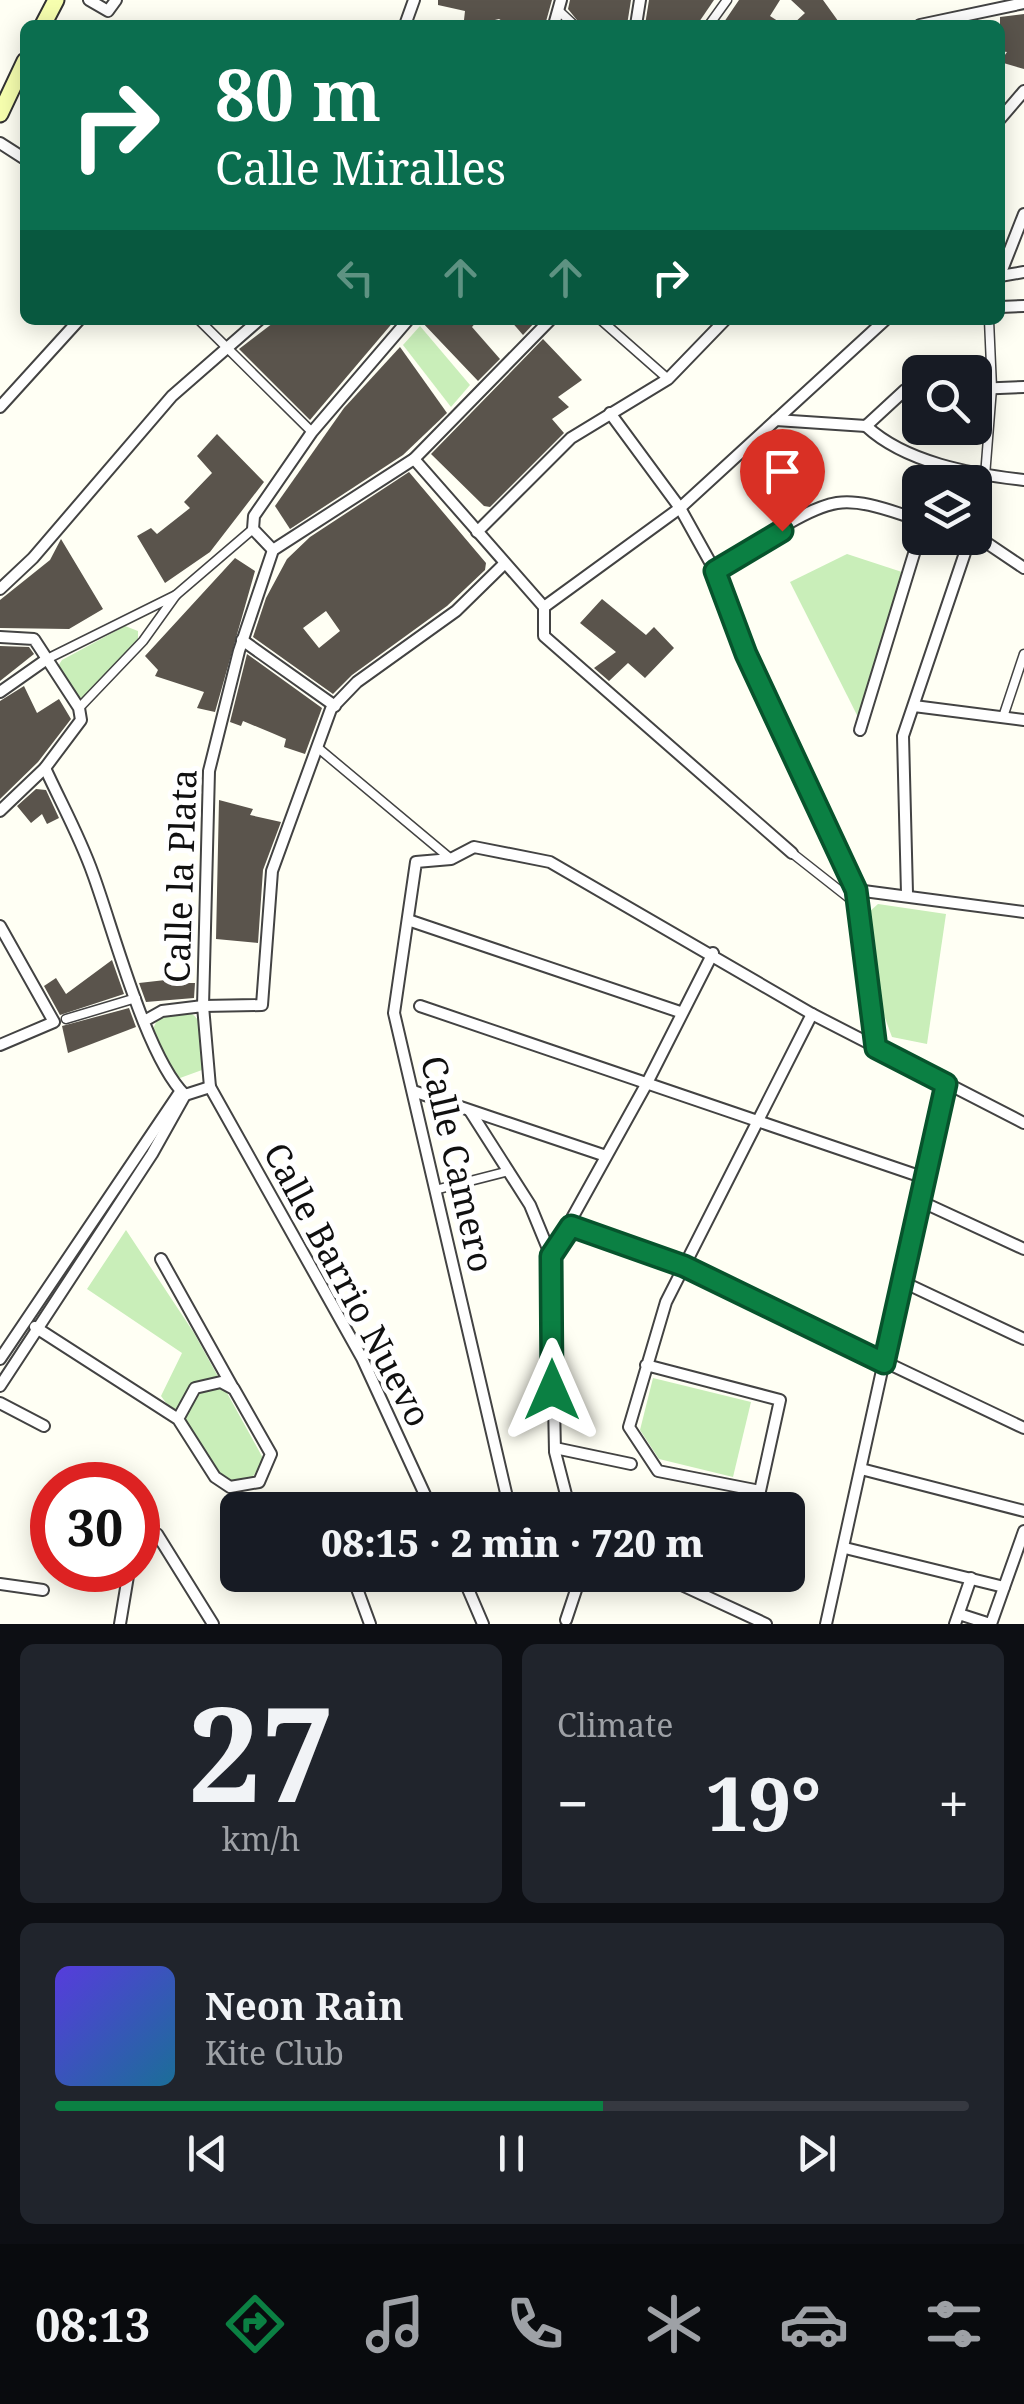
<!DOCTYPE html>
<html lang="en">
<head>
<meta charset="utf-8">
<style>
	body { margin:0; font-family:"Noto Serif",serif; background:#20242c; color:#f1f3f6; height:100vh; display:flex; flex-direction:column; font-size:38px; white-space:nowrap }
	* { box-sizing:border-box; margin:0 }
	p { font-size:32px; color:#9ea1a6 }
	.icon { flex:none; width:55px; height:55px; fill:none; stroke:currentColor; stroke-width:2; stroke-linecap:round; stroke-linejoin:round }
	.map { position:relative; height:1624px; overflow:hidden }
	.sheet { display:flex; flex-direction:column; gap:20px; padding:20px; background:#0d0f14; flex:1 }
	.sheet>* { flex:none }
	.banner { position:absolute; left:20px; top:20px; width:985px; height:305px; border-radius:15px; box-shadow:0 5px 25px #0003; background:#0b6e4f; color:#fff; overflow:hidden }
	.controls { position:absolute; left:902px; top:355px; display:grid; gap:20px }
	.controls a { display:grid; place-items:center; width:90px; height:90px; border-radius:15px; background:#171b24; box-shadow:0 5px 25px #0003; font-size:50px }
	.speed { position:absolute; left:30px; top:1462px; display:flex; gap:20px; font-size:50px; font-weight:700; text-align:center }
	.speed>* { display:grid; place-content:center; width:130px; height:130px; border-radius:50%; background:#171b24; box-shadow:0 5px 25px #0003; line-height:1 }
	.speed .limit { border:15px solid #d22; background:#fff; color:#111 }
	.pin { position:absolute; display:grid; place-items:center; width:85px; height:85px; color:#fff; margin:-102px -42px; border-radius:50% 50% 50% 0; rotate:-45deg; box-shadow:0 0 10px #0007 }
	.pin .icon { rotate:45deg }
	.me { position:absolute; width:110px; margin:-55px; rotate:0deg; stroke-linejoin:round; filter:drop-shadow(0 0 8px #0008) }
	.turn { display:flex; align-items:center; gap:35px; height:210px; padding:0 30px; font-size:45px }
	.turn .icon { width:130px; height:130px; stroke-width:2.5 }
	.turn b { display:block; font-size:70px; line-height:85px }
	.lanes { display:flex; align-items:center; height:95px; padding:0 30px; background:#0003; justify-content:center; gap:50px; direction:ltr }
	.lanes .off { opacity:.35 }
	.big { font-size:75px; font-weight:800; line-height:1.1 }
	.sheet .tile { flex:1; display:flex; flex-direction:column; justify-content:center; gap:15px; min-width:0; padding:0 35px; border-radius:15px; background:#20242c }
	.sheet .dial { align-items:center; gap:0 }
	.dial b { font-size:130px; line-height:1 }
	.song { display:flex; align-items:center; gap:30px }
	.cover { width:120px; height:120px; border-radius:15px; background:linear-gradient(135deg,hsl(250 70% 55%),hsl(200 70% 35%)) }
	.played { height:10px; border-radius:5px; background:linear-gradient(90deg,#0b8043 60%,#363941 60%) }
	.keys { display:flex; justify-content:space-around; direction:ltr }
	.heat { display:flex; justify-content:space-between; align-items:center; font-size:55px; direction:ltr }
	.sheet .tiles { flex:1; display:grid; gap:20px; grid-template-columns:1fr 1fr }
	.tile:last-child { grid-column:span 2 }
	.trip { position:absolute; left:220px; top:1492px; width:585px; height:100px; border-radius:15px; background:#171b24; box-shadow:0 5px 25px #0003; font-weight:800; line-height:100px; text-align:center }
	.tab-bar { display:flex; height:160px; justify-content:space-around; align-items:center; background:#090b0e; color:#9ea1a6 }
	.tab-bar .icon { width:70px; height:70px }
	.tab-bar .on { color:#0b8043 }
	.tab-bar b { font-size:45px; color:#f1f3f6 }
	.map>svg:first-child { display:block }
	.green { fill:#c9eeb9 }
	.building { fill:#5a544c; fill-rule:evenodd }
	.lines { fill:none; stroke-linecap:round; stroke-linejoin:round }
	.pedestrian-casing { stroke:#434343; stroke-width:11 }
	.minor-casing { stroke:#434343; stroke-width:14 }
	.secondary-casing { stroke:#323232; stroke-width:19 }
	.pedestrian { stroke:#fff; stroke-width:8 }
	.minor { stroke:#fff; stroke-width:10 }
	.secondary { stroke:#f7ffaf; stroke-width:15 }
	.route-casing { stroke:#07532c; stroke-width:25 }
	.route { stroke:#0b8043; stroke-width:18 }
	.labels { text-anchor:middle; stroke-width:10; stroke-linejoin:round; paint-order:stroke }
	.street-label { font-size:35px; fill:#101010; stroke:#fff }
</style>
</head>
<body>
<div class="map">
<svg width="1024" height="1624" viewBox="0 0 1024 1624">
	<rect width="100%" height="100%" fill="#fffff4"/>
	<!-- green -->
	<g class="green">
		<path d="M420,326L470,385L451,407L403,345Z"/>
		<path d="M847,554L905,573L860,721L790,582Z"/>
		<path d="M125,626L138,631V641L84,698L76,697L58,666L62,660Z"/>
		<path d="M878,904L946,914L927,1044L892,1037L882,1010L868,913Z"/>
		<path d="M192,1014C207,1024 208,1054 202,1070L180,1078L171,1072L153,1029L159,1016Z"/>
		<path d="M126,1230L194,1333L264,1460L250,1481L224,1483L161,1396L182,1353L87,1289Z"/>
		<path d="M653,1378L751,1402L733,1477L659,1459L640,1430Z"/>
	</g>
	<!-- building -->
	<g class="building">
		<path d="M438,0H552L545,25H509L499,19L474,25L464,20L465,11L438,5Z"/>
		<path d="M570,0H631L627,25H581L568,9Z"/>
		<path d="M649,0H714L697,25H645Z"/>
		<path d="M739,0H780L770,16L784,25H722Z"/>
		<path d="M791,0H823L841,25H792L805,13Z"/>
		<path d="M1024,14V69L1000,62L1007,52L1000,51V17Z"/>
		<path d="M277,320H395L310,420L239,349Z"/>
		<path d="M420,320H478L472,327L500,359L478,381Z"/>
		<path d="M510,320H537L523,335Z"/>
		<path d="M543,339L582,380L558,397L569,407L552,419L564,433L490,507L484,506L431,454Z"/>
		<path d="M400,347L447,413L403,455L290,529L275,506L344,408Z"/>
		<path d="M217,434L264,482L210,552L165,583L137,536L151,528L157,534L190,508L184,502L212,473L197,456Z"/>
		<path d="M409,472L486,563L485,570L447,606L352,675L333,694L253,637L266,598L287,559L310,537ZM326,611L340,631L319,648L303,628Z"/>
		<path d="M61,539L103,609L69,629L0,628V600L50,560Z"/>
		<path d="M235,558L255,571L215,712L197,708L204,692L155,676L158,670L145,656Z"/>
		<path d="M602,599L646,635L654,627L674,648L645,678L628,663L609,681L594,668L616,652L580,623Z"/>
		<path d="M0,646L29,647L34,654L0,681Z"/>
		<path d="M247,654L322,708L305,754L284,747L286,739L272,733L243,721L241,726L230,722Z"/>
		<path d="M24,686L37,713L59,699L71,719L38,762L0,799V701Z"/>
		<path d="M36,789L46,790L59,818L47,824L42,814L31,823L17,806Z"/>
		<path d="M219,800L253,809L250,815L281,822L263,870L258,943L216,939Z"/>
		<path d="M112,960L124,994L60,1015L44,986L56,978L66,994Z"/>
		<path d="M183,978V983H195L194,998L146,1002L139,983Z"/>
		<path d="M129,1008L136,1027L68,1053L62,1026Z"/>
	</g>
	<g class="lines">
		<!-- pedestrian casing -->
		<g class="pedestrian-casing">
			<g id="pedestrian">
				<path d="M559,11L574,25"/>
				<path d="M709,25L727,0"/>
				<path d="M199,320L312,432"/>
				<path d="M601,320L668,379"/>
				<path d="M985,476L992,388L989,320"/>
				<path d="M176,595L253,529"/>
				<path d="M47,659L176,595L143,641L79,708"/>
				<path d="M1003,717L1024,654"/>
				<path d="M317,747L451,859"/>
				<path d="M792,853L858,905"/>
				<path d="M66,1019L136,998"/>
				<path d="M435,1190L509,1171"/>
			</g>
		</g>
		<!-- minor casing -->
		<g class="minor-casing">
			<g id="minor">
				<path d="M89,0L108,11L116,0"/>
				<path d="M405,25L414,0"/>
				<path d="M554,25L561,0"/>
				<path d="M636,25L640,0"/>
				<path d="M920,25L1024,3"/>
				<path d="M1000,119L1024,91"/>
				<path d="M0,143L25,159"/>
				<path d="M1000,275L1024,214"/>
				<path d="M1000,276L1024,272"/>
				<path d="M1000,307L1024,306"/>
				<path d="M975,389L1024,387"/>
				<path d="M0,407L79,320"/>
				<path d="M610,413L680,508L715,571L746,654L856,890L876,1048"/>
				<path d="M776,420L866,426L905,390H920"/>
				<path d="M866,426C906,463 971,474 1024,480"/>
				<path d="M414,459L544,607"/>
				<path d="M975,519L985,476"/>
				<path d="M477,532L571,438L668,379L725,320"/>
				<path d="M975,535L1024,568"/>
				<path d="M273,550L253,529L254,516L312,432L408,320"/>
				<path d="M504,564L456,611L357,682L331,709L272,871L262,1005L203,1006L209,771L239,651L273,550L414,459L550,320"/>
				<path d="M715,571C747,551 801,509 837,503C864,499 895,513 920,520"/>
				<path d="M0,589L33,558L172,396L259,320"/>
				<path d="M544,607L680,508L885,320"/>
				<path d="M544,607V636L792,853"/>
				<path d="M0,637L34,639L79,708L81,720L45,768L0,811"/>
				<path d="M242,640L335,706"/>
				<path d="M0,692L47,659"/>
				<path d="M914,706L1024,720"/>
				<path d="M860,730L920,534"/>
				<path d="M45,768C61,803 80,837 93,874C113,928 146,1057 185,1095L210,1087L203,1006L162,1011L146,1020"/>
				<path d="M856,890L1024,912"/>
				<path d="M907,893L903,736L970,538"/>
				<path d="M408,920L680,1012"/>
				<path d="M0,926L54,1022L0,1045"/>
				<path d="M420,1006L925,1178"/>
				<path d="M210,1087L362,1358L432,1510"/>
				<path d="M413,1091L606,1156"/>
				<path d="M470,1111L530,1205L551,1256L555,1452L570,1510"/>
				<path d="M920,1201L1024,1249"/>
				<path d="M571,1226L685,1267L1024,1428"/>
				<path d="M551,1256L647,1083L713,953"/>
				<path d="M161,1259L233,1388"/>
				<path d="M903,1282L1024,1339"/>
				<path d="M35,1327L178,1419L215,1477L230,1487L259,1482L271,1454L234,1389L221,1382L195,1388L178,1419"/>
				<path d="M0,1359L180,1092"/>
				<path d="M646,1365L780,1400L760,1491L658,1471L629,1427L666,1302L812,1014"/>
				<path d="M0,1386L152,1154L185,1095"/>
				<path d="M0,1403L44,1426"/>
				<path d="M555,1448L631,1464"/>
				<path d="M861,1469L1024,1511"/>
				<path d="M510,1510L394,1013L416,862L451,859L474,847L550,862L812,1014L1024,1123"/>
				<path d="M138,1535L143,1529L157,1534L213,1624"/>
				<path d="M845,1548L1004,1587"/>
				<path d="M352,1575L370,1624"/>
				<path d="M462,1575L483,1624"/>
				<path d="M660,1575L766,1624"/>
				<path d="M0,1584L43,1590"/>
				<path d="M959,1614L990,1624"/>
				<path d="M566,1620L581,1575"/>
				<path d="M120,1624L129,1570"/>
				<path d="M826,1624L945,1085"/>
				<path d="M955,1624L971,1578"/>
				<path d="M991,1624L1024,1531"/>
			</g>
		</g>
		<!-- secondary casing -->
		<g class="secondary-casing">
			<g id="secondary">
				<path d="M43,25L56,0"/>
				<path d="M0,114L25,61"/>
			</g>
		</g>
		<!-- pedestrian -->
		<use href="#pedestrian" class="pedestrian"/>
		<!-- minor -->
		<use href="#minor" class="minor"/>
		<!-- secondary -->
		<use href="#secondary" class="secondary"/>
	</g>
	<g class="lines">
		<!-- route casing -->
		<g class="route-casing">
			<path id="route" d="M552,1390L551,1256L571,1226L684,1266L884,1363L946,1084L876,1048L856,890L746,654L715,571L782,531"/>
		</g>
		<!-- route -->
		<use href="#route" class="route"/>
	</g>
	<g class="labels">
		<!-- street labels -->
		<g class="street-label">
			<text transform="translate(181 876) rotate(-88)" y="12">Calle la Plata</text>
			<text transform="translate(457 1164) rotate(77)" y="12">Calle Camero</text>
			<text transform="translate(347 1285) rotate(62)" y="12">Calle Barrio Nuevo</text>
		</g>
	</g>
</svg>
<div class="controls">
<a><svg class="icon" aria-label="search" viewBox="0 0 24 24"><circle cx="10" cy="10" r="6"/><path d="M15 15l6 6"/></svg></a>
<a><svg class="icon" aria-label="layers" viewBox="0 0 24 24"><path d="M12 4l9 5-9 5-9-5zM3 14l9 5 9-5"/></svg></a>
</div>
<div class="speed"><div class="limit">30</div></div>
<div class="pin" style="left:782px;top:531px;background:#d93025"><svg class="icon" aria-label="arrive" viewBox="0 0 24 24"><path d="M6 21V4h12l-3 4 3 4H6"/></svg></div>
<svg class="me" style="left:552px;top:1390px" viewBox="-20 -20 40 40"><path d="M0-17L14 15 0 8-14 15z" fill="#0b8043" stroke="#fff" stroke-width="4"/></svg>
<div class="trip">08:15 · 2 min · 720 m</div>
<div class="banner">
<div class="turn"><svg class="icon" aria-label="right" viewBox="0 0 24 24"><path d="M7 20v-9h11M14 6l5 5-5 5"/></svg><div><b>80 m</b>Calle Miralles</div></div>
<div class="lanes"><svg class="icon off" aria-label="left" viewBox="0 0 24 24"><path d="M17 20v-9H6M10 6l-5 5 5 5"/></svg><svg class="icon off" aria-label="ahead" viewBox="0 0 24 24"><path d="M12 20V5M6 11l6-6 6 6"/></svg><svg class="icon off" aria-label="ahead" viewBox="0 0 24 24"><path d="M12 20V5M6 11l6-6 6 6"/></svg><svg class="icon" aria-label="right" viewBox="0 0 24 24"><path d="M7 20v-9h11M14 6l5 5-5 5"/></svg></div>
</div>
</div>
<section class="sheet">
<div class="tiles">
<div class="tile dial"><b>27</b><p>km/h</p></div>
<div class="tile"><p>Climate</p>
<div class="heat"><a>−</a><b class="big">19°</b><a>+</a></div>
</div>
<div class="tile">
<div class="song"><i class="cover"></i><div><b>Neon Rain</b><p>Kite Club</p></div></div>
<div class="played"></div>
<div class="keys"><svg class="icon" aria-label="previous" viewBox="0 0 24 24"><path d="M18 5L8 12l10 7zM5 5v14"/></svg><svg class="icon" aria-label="pause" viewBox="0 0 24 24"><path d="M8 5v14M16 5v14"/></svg><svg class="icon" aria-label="next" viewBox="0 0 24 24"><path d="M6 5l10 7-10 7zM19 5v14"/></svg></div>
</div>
</div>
</section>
<nav class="tab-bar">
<b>08:13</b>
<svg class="icon on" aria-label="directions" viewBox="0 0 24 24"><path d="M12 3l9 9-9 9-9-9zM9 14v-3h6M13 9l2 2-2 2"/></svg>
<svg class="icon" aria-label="music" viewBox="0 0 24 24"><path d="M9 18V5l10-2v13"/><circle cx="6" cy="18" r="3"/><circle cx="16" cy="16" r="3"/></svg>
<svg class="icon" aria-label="phone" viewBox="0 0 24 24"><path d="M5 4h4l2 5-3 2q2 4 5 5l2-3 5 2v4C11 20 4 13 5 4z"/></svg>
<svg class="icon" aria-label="climate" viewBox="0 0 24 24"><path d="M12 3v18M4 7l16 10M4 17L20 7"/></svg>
<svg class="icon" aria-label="car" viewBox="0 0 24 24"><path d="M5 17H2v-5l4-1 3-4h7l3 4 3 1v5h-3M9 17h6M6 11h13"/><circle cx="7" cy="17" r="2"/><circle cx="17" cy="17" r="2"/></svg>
<svg class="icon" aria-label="filters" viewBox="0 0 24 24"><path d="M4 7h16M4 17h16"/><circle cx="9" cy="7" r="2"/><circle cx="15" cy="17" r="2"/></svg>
</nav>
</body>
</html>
